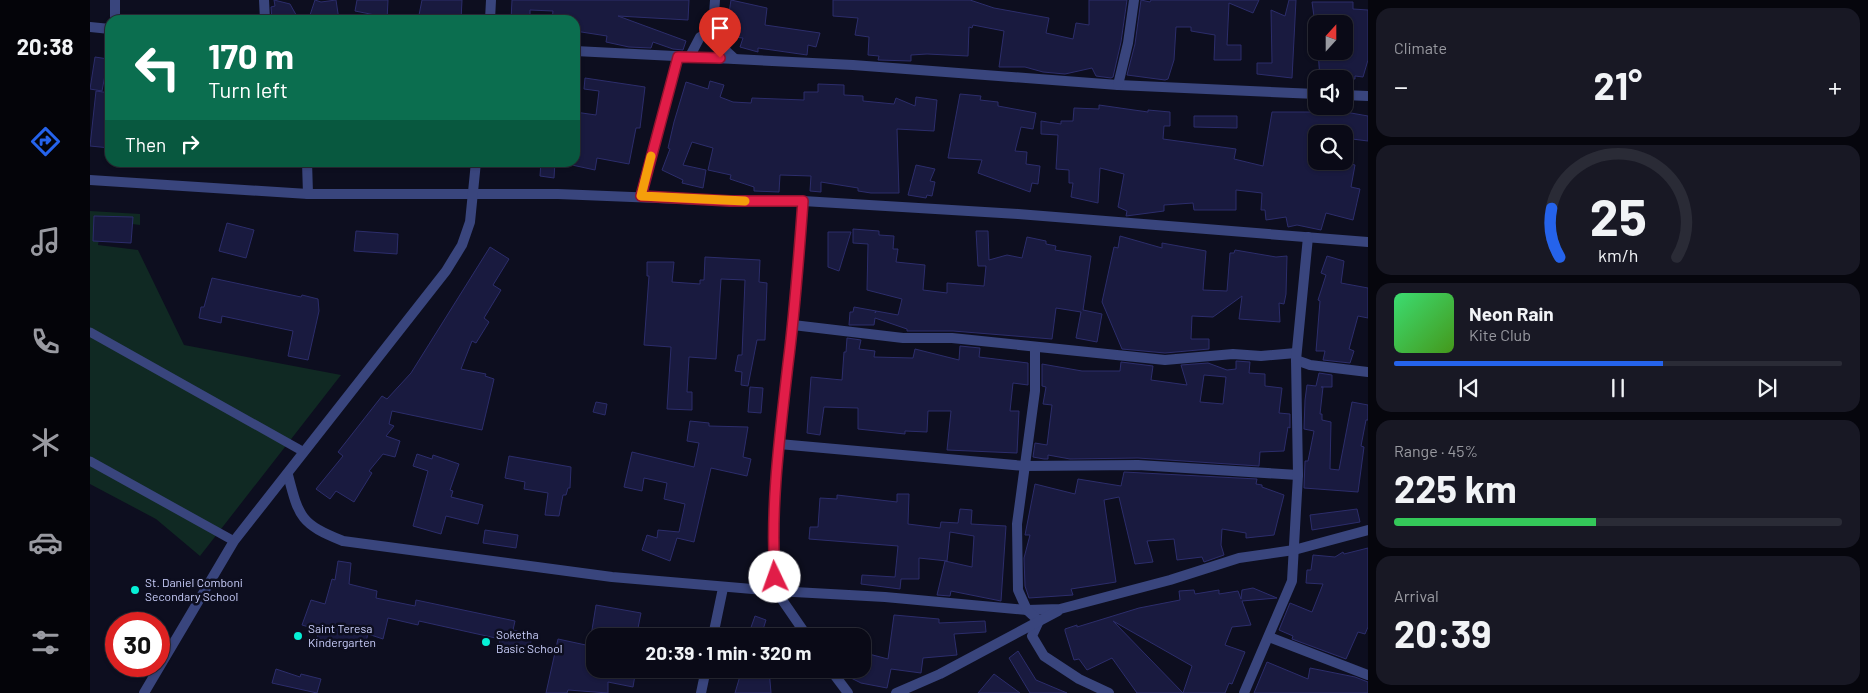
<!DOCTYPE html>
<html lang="en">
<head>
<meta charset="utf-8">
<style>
	body { margin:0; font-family:Barlow,sans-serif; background:#181824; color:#f1f3f6; height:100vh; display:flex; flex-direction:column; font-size:19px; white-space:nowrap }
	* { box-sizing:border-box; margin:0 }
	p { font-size:16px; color:#999aa1 }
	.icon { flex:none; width:28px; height:28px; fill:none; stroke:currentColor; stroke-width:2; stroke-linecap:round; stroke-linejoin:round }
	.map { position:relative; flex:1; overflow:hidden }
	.panel { display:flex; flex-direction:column; gap:8px; padding:8px; background:#06060d; width:500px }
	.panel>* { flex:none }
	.top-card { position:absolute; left:15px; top:15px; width:475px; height:152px; border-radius:15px; box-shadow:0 1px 4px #0004,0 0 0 1px #2a2b36; background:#0b6e4f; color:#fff; overflow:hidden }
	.needle { width:32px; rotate:21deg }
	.tools { position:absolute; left:1218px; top:15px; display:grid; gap:10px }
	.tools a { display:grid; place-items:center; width:45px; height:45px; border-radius:10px; background:#0a0a17; box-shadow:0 1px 4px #0004,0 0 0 1px #2a2b36; font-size:25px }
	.speed { position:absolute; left:15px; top:612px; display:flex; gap:10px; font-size:25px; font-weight:700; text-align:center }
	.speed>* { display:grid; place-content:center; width:65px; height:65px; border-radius:50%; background:#0a0a17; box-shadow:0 1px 4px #0004,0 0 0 1px #2a2b36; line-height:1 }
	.speed .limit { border:8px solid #d22; background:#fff; color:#111 }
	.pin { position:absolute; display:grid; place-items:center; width:42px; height:42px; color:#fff; margin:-51px -21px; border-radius:50% 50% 50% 0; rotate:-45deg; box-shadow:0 0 5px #0007 }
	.pin .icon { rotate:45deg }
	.me { position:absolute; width:55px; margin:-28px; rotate:357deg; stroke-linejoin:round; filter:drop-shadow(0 0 4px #0008) }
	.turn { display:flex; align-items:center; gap:18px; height:105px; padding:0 20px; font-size:22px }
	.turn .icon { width:65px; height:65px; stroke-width:2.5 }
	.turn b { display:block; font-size:35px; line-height:42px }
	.then { display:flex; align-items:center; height:48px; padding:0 20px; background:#0003; gap:10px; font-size:19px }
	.big { font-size:38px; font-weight:700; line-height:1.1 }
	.panel .card { flex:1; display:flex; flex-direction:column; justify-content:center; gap:8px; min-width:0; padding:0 18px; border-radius:15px; background:#181824 }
	.panel .dial { align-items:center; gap:0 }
	.dial svg { height:130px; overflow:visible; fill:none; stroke:#2a2b36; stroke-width:7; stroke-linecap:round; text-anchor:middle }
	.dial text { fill:#f1f3f6; stroke:none }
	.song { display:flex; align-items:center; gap:15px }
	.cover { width:60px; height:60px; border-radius:8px; background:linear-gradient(135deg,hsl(140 70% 55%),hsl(100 70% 35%)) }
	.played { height:5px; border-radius:2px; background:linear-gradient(90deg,#2563eb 60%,#2a2b36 60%) }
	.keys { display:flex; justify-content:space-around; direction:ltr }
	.heat { display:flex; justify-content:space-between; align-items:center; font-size:28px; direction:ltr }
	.charge { height:8px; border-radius:4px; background:linear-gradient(90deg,#34c759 45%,#2a2b36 0) }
	.trip { position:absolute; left:496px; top:628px; width:285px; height:50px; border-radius:15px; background:#0a0a17; box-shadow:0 1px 4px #0004,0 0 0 1px #2a2b36; font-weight:700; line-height:50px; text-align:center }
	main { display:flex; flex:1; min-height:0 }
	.tabs { display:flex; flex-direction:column; width:90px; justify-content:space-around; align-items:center; background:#040409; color:#999aa1 }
	.tabs .icon { width:35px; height:35px }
	.tabs .active { color:#2563eb }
	.tabs b { font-size:22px; color:#f1f3f6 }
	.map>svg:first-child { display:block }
	.green { fill:#102923 }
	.building { fill:#191a3f; stroke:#2c2d6b; fill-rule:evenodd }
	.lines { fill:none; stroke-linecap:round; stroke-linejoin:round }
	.service { stroke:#39457d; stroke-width:9 }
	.minor { stroke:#39457d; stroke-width:10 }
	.tertiary { stroke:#39457d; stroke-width:10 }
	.route-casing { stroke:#92132f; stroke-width:12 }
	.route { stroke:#e11d48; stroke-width:9 }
	.slow { stroke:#f59e0b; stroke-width:9 }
	.poi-dot { fill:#06f0d6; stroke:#0d0e1f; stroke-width:2 }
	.labels { text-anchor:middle; stroke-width:5; stroke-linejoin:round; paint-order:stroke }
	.poi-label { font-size:12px; fill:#ccd1fe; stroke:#0d0e1f; text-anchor:start }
</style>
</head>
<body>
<main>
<nav class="tabs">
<b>20:38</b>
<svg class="icon active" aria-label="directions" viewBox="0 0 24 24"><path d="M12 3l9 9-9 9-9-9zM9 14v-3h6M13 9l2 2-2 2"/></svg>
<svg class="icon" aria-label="music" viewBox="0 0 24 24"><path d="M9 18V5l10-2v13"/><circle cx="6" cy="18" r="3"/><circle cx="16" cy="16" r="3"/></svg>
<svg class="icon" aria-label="phone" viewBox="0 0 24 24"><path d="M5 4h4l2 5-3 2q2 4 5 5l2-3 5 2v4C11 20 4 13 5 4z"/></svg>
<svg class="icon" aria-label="climate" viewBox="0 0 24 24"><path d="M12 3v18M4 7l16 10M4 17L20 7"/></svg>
<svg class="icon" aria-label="car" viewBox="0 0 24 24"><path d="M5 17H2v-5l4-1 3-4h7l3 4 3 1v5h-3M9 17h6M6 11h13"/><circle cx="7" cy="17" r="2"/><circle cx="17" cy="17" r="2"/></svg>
<svg class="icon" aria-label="filters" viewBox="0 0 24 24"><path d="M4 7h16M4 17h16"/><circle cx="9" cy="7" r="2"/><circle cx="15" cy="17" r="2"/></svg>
</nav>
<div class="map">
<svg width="1278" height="693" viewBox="0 0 1278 693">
	<rect width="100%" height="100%" fill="#0d0e1f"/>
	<!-- green -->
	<path class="green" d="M0,211L50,214V225L12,220L8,245L48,250L94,345L251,375L110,556L66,519L0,484Z"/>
	<!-- building -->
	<g class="building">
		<path d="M184,0L200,4L209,20H182L181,7L185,6Z"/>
		<path d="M225,0L231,2L246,0L249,20L219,18Z"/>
		<path d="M267,0H298L297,20H284L285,15L265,11Z"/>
		<path d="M332,0H372L371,20H328Z"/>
		<path d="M422,0H599L598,20L528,16L596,41L593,50L583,49L563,42L561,48L539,47L516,42L517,36L485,31V20H462L463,11L440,10V20H421Z"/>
		<path d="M641,0L677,8L675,25L730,33L726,47L718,45L717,55L668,48V52L650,47L653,38L644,37V33H636Z"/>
		<path d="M743,0H880L904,8L959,18L956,33L983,39L986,23L999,25V0H1037L1031,42L1023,77L1021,78L1006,76L1002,68L975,74L953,72L935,67H909L914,31L883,25L882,28L879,27L878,56L837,54L821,55V61L788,60L789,56L778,55L779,37L765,35L768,18L743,16Z"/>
		<path d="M1051,0L1060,2L1061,0H1169L1163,13L1139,3L1137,45H1151V60H1124L1125,35L1101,31V27H1086L1084,60L1078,79L1075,80L1037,75L1045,44Z"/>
		<path d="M1199,0H1206L1202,78L1167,74V63H1182L1181,10L1195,16Z"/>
		<path d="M1222,2H1263V9L1278,10V60L1273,77L1265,76V79H1230L1228,51H1254V24H1225Z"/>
		<path d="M5,57L18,59L12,91L0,89Z"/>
		<path d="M495,78L555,87L550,128H546L539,164L507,158L505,170L482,165L485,162V112L506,115L509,91L494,89Z"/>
		<path d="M620,81L634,85L630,97L643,102L661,103L662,98L714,100V92H728V84L754,85V95L773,96V101L804,104L806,98L825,106L826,97L847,100L844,131L807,129L809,193H781L768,191V188L731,182V192L720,191L721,176L690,175L689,192L664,191V187L640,179L641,175L618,170L623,148L602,142L593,165L616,170L613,188L592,183L593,180L572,170L580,149L578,148L584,122L596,82L618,89Z"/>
		<path d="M6,91L20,93V148L0,146Z"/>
		<path d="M870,94L891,96L890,100L908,102V106L946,113L943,129L931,127L925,151L937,152L936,164L950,166L948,184L942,183L940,192L888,173L892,160L858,158Z"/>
		<path d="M1009,105L1058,112V110L1080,112V126H1074L1073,139L1146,149L1144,159L1173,166L1182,112H1226L1227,107L1278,116V141L1254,138V134H1226V161H1262L1261,164L1265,165L1261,187L1270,189L1263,220L1236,213L1231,230L1207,225L1198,227L1196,217L1176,220L1175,210H1171L1172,193L1146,190V210H1104L1103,203L1074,205V211L1036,216L1037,211L1028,207L1034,174L1010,168L1008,203L981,197L983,183H979V170L966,169L968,135L951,134V121L971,124V121H983L984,108L1009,109Z"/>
		<path d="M1104,116H1147V128L1104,127Z"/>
		<path d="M451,162H465L464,178L450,176Z"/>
		<path d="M826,165L845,169L840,181L845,182L842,196L837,195L836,198L818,195Z"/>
		<path d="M4,216L43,217L41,243L3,241Z"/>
		<path d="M137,223L164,230L156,258L129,251Z"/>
		<path d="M763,229L789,231V235L804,236L803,249H808L806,262L835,265L833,290L857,293V283L894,286L896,266H888L886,231H898L899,260L917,255L932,258L937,237L956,241V244L966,246L965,250L1001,256L993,310L1012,314L1007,342L986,338L991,312L966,308L962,339L863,331H817V329L785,318L784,325H759L760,312H763L764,307L786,311L785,313L786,311L808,315L812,299L777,290L778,244L763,243Z"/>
		<path d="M266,231L308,234L307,254L264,251Z"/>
		<path d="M738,232H761L749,271L738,267Z"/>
		<path d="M1030,236L1072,248V243L1116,251L1113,290L1137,291L1140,253H1144L1145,250L1186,257L1197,256L1196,294L1194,304L1189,303L1190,322L1149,319L1152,296L1123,317L1102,316L1101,339H1119V349L1075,353L1032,349L1012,302L1024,247L1028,248Z"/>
		<path d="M400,247L419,259L403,285L411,290L394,318L399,322L386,343L382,341L371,369L396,374L395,376L404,379L392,430L302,411L299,424L304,426L296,436L310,441L305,457L293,454L279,471L282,473L264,502L246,491L240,499L226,489L253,456L248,452L292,396L297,399L321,373Z"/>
		<path d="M1237,256L1254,261L1251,283L1278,288V318L1268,316L1259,349L1264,351L1260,363L1233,360L1235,351H1226L1230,301L1228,300L1236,275L1231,273Z"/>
		<path d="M615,257L670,260L669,282L677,283L675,340H667L658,386L651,385L652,372L645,371L648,355H652L655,280L631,279L626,359L599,357L597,392H602V410L577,409L581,347L554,345L559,276H557V262H584L582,282L610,284V280H614Z"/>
		<path d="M122,278L211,297L212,295L228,299L229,311L218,360L198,356L203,331L132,316L131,323L109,318L111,307H114Z"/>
		<path d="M757,338L771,340L769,349L785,351L784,357L823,358L825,349L869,360L870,346L890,348L889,357L938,363V385L923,383L920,411H929L927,453L857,450L861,411H838L837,432L815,431V434L768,429V408L734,407L730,435L717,433L721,377L752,380L754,352H756Z"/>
		<path d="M1146,361L1160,362L1159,373L1175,374V386L1192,388L1189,413L1200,414V428L1198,427L1194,451L1170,452L1169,466L1048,458L980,459L958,455V459H954L943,457L945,443L957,445L962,405L953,404L956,387L952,386V364L992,371H1030L1031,362L1063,366L1061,380L1097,385L1091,365L1118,363L1137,370L1146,369ZM1114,375L1136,377L1133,404L1110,402Z"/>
		<path d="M1229,373L1242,375V387H1231H1233L1230,414H1232V420L1241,422L1240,469L1249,470L1262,402L1278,405V420H1276L1271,446L1274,447L1268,492L1214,488L1215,461H1218L1224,431L1214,429L1215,400L1217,385L1226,386Z"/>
		<path d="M660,387L673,388L671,413L658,412Z"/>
		<path d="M506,402L517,404L515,415L503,412Z"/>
		<path d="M600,421L619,423V426L658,427L653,457L661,459L657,476L621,468L604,542L587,538L580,561L552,550L557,535L567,538L568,530L589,532L595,504L574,499L577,483L554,478L552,491L534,487L542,452L604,467L609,443L597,441Z"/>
		<path d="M327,454L342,459L343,455L369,464L360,490L363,491L361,497L393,505L388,524L356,516L351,534L323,526L338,471L323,466Z"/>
		<path d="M419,456L481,467L480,488H478L476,495H473L469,516L455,515L458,493L434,489L435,482L415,478Z"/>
		<path d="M1034,472L1167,479L1166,484L1172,485V487L1194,495L1184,535L1156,538V533L1132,529L1131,545L1134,555L1114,562L1112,557L1087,560L1084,539L1057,541L1063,562L1045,564L1029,497L1014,500L1026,582L981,589L983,595L939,598L935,586L934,558L940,535H935L945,484L985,494L988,479L1031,486Z"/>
		<path d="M807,494H819L818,524L850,528L851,522L868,523L870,509L882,510L881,524L916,526L911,601L861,591L860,596L847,595L855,561L882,567L884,536L860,532L857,561L829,558V579H811L810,589L771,584L772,575L805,577L808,546L719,539L720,527H728L730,498L747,499V495L807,502Z"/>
		<path d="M1267,509L1270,522L1222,530L1220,515Z"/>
		<path d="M395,530L428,535L426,548L393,543Z"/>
		<path d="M1278,548V627L1275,634L1268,632L1256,659L1202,639L1203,636L1189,630L1200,603L1222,612L1233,584L1216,583L1217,570H1221L1223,555L1245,557L1253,552L1254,554Z"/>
		<path d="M248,561L261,563L259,584L287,591L286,598L325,606L326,600L425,621L423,630L442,635L439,652L409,645L410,639L329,621L328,625L298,618L293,639L278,634L274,648L227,638L229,630L212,625L221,600L235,604L242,579L245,580Z"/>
		<path d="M1163,588L1187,598L1152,601L1161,625L1142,627L1135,645L1155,652L1142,684L1139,683L1135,693H1047L1022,658L997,670L989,659L984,660L975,631V629L987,625V627L1049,608L1090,600L1089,591L1104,590L1105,594L1129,590V594L1148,591L1151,599L1152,590ZM1023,621L1102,666L1093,693Z"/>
		<path d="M506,605L551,613L547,633L520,629L519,636H501Z"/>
		<path d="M804,615L849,619V623L895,621L896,632L864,634L867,655L833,658L831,673L801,669L797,688L771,683L753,674L748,669H772L775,653L798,659Z"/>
		<path d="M665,616L676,620L671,636H658Z"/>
		<path d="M468,639L505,647V669H546L543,687L518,682V693L478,690L477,693H456Z"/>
		<path d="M928,651L946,680L977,693H940L919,658Z"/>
		<path d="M1177,662L1218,679L1220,668L1265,677L1278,682V693H1164Z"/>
		<path d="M186,669L210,677L211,674L231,679L227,693L182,683Z"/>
		<path d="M652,669H679L681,693H645Z"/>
		<path d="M904,674L930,693H888Z"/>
	</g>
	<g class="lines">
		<!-- service -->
		<g class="service">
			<path d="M0,332L214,452"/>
			<path d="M0,461L144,541"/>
		</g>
		<!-- minor -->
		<g class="minor">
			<path d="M174,0L175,20"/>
			<path d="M625,0C623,32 619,37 645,59"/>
			<path d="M25,20V0"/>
			<path d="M0,27L20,29"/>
			<path d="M485,51L763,65L1028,85L1226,94"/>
			<path d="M600,56L610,37L623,33"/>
			<path d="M1028,85L1038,43L1044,0"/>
			<path d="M1254,95L1278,96"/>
			<path d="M217,162L218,194"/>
			<path d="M0,180L218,194H468L640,201H713L928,214L1278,242"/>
			<path d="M551,196L588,57"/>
			<path d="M713,201C710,244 707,287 702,330C692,416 679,504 686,591L795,597L937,610L970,609L1080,580L1149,558L1204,550L1278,530"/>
			<path d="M703,325L813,338H862L1075,360L1143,354L1171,356L1206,353"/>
			<path d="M945,347V391L927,524L928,590L937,610L949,621L942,636L954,656L989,679L1019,693"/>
			<path d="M1206,360L1220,365L1278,372"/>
			<path d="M689,444L935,466L1048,465L1208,475"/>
			<path d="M623,636L633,588"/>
			<path d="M1179,637L1278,675"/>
			<path d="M611,693L616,669"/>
			<path d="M806,693L850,674L968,611"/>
			<path d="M1154,693L1202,581L1208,475L1206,360L1218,237"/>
		</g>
		<!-- tertiary -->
		<g class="tertiary">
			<path d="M400,20L401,0"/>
			<path d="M198,475C209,518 211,524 253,541L522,577L686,591L717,636"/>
			<path d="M740,669L758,693"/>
			<path d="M54,693L144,541L356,271L372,245L380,222L386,162"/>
		</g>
	</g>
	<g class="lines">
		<!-- route casing -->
		<g class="route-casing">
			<path id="route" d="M630,58L588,57L551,196L640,201H713C709,255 705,310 698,364C690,434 680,507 685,577"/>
		</g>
		<!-- route -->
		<use href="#route" class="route"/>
		<!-- slow -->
		<path class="slow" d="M561,156L551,196L655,201"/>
	</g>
	<!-- markers -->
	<g class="poi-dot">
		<circle cx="45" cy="590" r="5"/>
		<circle cx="208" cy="636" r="5"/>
		<circle cx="396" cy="642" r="5"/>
	</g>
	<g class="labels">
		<!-- poi labels -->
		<g class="poi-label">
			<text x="55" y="587">St. Daniel Comboni<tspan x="55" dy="14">Secondary School</tspan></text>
			<text x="218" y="633">Saint Teresa<tspan x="218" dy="14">Kindergarten</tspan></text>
			<text x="406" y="639">Soketha<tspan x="406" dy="14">Basic School</tspan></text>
		</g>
	</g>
</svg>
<div class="tools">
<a><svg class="needle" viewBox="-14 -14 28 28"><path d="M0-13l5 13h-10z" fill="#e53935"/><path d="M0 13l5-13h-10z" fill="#999aa1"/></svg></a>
<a><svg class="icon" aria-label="sound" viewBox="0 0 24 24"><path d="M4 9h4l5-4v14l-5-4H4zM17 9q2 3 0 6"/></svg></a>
<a><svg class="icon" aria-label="search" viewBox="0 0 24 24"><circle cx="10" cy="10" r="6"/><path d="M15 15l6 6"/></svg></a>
</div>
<div class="speed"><div class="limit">30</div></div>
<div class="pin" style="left:630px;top:58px;background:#d93025"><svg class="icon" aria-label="arrive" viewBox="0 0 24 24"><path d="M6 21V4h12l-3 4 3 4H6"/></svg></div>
<svg class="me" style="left:685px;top:577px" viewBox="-20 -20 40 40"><circle r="19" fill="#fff"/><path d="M0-13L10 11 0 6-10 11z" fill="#e11d48"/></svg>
<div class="trip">20:39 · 1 min · 320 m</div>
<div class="top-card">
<div class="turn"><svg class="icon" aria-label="left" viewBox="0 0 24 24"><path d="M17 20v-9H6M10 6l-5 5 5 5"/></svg><div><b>170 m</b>Turn left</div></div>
<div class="then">Then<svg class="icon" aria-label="right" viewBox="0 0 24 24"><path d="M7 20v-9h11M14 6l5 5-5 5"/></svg></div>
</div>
</div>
<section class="panel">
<div class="card"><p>Climate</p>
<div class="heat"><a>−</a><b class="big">21°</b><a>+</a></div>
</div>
<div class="card dial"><svg viewBox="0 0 100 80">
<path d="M14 69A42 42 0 1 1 86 69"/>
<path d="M14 69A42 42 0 0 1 9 39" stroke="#2563eb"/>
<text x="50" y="56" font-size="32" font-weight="700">25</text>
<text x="50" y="72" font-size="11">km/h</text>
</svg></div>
<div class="card">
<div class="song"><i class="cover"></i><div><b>Neon Rain</b><p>Kite Club</p></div></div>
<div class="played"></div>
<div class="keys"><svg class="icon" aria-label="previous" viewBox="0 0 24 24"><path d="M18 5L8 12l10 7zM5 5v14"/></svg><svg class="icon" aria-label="pause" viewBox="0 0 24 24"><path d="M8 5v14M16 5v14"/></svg><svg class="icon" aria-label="next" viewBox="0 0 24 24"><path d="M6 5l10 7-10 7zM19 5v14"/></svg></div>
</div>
<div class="card"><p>Range · 45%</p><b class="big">225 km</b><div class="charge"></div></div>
<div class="card"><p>Arrival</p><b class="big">20:39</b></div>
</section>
</main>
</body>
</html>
